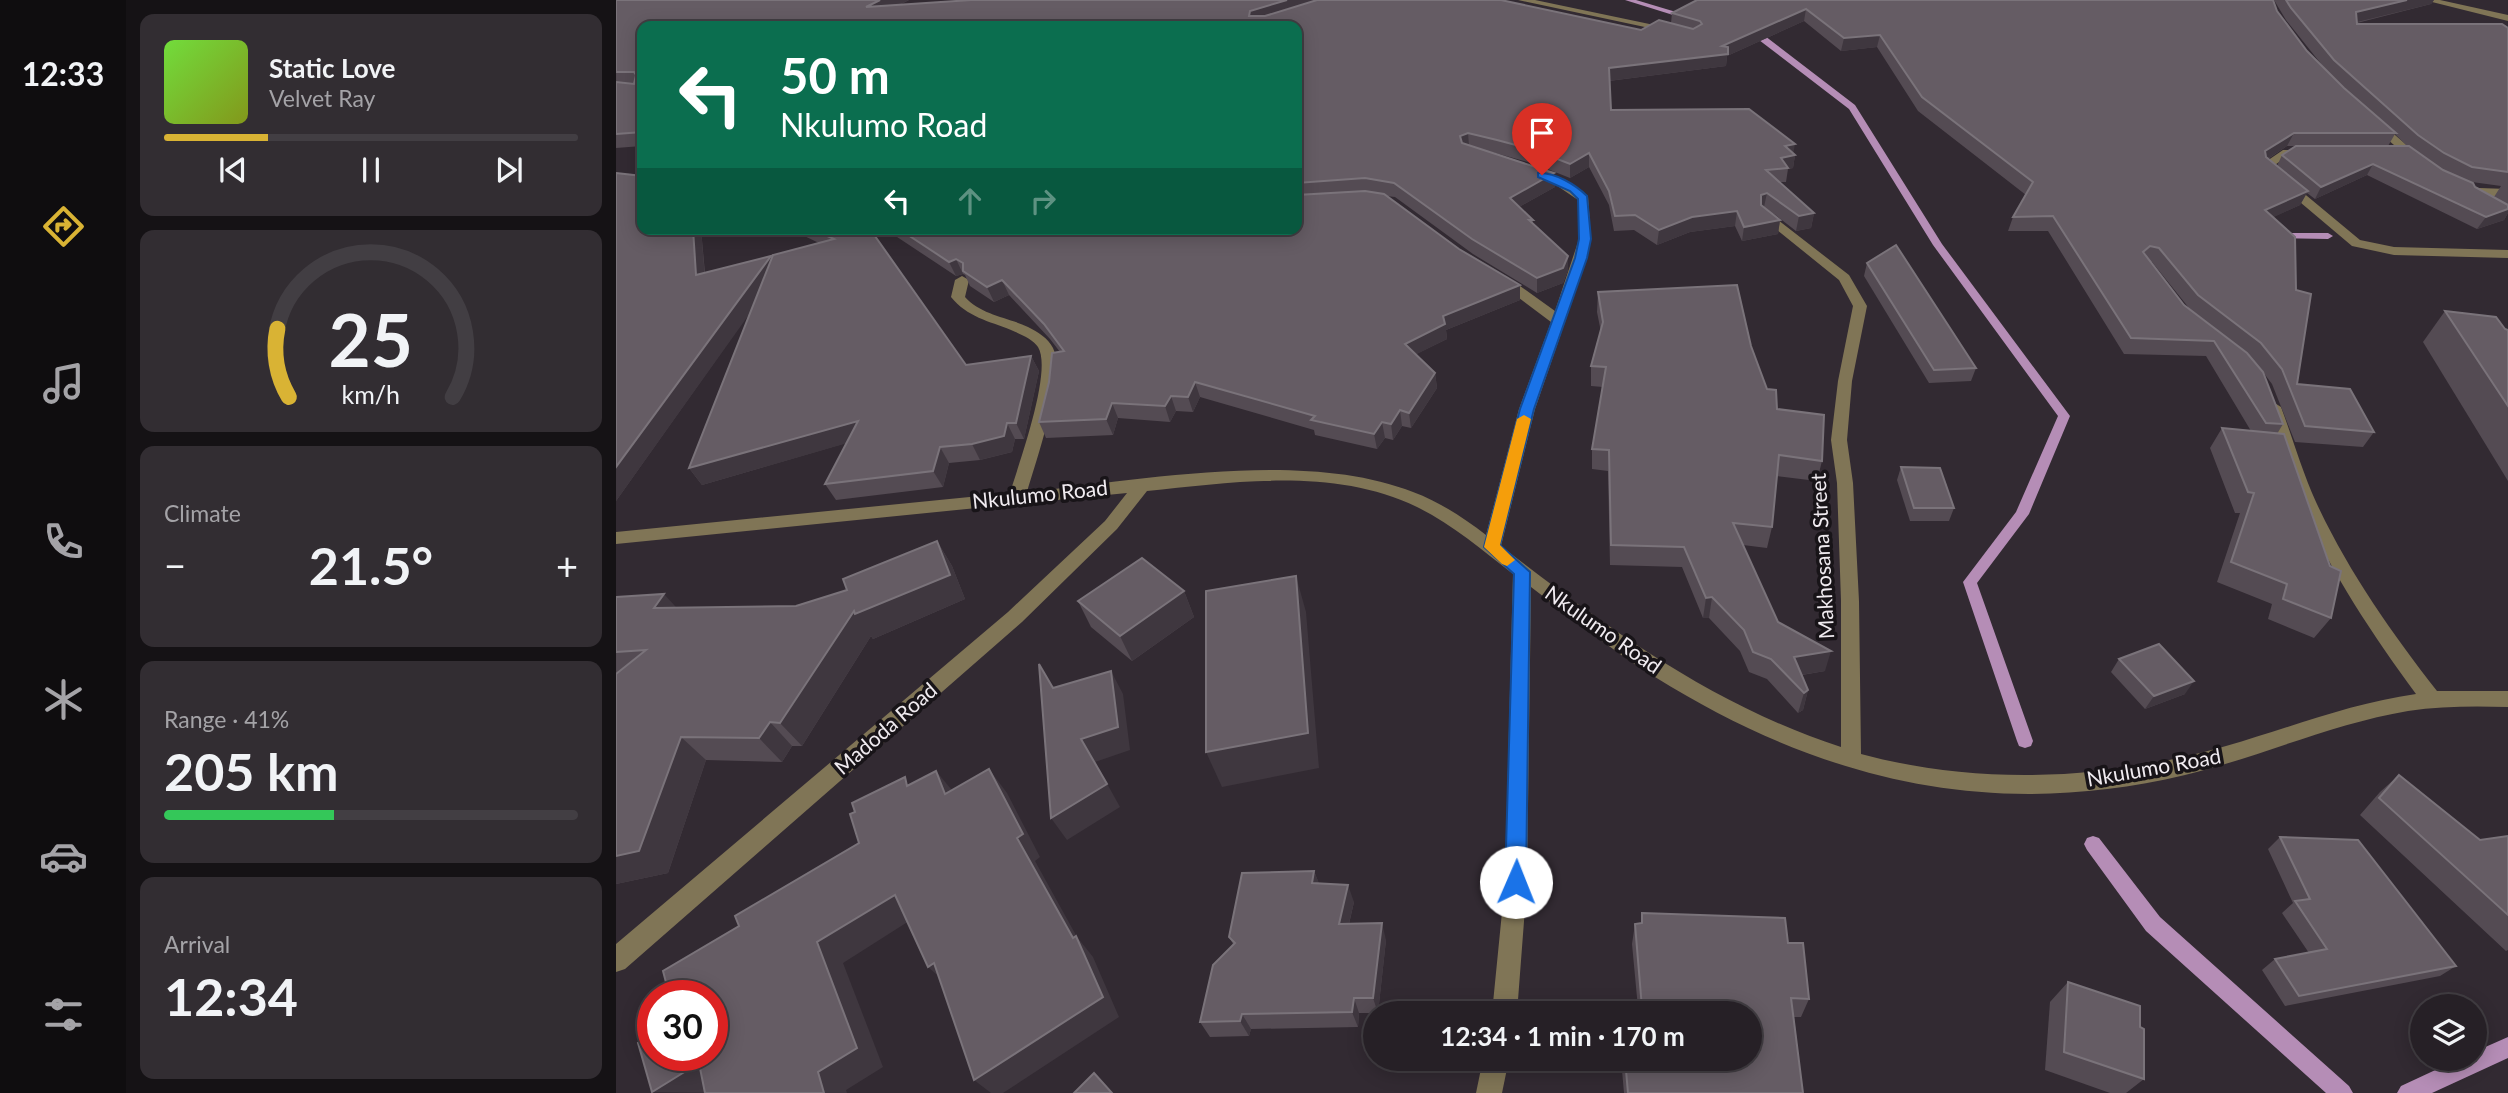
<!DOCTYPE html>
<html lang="en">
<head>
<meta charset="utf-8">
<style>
	body { margin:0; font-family:Lato,sans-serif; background:#322d32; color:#f1f3f6; height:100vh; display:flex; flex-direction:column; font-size:26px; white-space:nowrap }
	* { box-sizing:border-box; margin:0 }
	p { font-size:23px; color:#a4a3a7 }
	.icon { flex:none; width:38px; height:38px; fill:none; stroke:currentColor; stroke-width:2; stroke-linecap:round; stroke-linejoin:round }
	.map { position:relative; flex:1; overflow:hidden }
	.panel { display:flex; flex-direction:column; gap:14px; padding:14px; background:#151215; width:490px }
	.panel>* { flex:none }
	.hud { position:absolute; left:21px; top:21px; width:665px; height:214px; border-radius:14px; box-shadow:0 4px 18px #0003,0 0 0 2px #423e43; background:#0b6e4f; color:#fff; overflow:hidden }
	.controls { position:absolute; left:1794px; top:994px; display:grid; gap:14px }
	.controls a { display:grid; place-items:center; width:77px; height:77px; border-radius:50%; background:#262026; box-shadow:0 4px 18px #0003,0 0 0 2px #423e43; font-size:35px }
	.speed { position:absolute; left:21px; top:980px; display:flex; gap:14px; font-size:35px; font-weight:700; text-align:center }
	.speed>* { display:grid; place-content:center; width:91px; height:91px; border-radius:50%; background:#262026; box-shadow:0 4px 18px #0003,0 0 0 2px #423e43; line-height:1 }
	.speed .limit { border:10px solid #d22; background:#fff; color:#111 }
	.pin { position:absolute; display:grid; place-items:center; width:60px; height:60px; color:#fff; margin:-72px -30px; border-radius:50% 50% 50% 0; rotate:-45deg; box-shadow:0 0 7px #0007 }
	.pin .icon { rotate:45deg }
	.me { position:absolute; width:77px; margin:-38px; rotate:1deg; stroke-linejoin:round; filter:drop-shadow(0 0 5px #0008) }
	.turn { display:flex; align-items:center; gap:24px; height:147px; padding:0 28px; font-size:32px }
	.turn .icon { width:91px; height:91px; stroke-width:2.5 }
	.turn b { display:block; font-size:49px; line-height:60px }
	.lanes { display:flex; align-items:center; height:66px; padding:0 28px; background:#0003; justify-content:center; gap:35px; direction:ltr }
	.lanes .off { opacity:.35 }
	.big { font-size:52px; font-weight:700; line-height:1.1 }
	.panel .tile { flex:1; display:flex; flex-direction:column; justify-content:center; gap:10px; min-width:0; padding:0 24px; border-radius:14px; background:#322d32 }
	.panel .dial { align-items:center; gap:0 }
	.dial svg { height:182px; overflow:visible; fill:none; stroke:#423e43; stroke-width:7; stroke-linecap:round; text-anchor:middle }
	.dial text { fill:#f1f3f6; stroke:none }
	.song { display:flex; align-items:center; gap:21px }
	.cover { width:84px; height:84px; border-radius:10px; background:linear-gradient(135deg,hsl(100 70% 55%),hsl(70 70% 35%)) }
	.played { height:7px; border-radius:4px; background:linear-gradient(90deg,#d9b334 25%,#423e43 25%) }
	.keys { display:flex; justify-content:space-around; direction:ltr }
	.heat { display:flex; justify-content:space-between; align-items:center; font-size:38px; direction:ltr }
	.charge { height:10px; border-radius:5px; background:linear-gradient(90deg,#34c759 41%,#423e43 0) }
	.trip { position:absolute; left:747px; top:1001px; width:399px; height:70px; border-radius:35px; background:#262026; box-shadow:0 4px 18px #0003,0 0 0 2px #423e43; font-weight:700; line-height:70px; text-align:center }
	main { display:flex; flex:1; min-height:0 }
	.tab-bar { display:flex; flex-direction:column; width:126px; justify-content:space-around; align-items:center; background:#0f0d0f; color:#a4a3a7 }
	.tab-bar .icon { width:49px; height:49px }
	.tab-bar .active { color:#d9b334 }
	.tab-bar b { font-size:32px; color:#f1f3f6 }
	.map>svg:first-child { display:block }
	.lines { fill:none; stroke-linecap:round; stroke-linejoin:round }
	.stream { fill:#b58db6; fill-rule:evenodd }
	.minor { fill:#807556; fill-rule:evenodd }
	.wall { fill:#544b53; fill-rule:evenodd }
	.shaded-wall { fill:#3f373f }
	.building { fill:#655c64; stroke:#7a737a; stroke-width:2 }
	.route { fill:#1a73e8; stroke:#114b97; stroke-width:2 }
	.slow { fill:#f59e0b }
	.labels { text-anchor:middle; stroke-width:7; stroke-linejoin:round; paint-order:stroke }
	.street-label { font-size:21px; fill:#f0ebf0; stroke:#181418 }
</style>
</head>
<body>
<main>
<nav class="tab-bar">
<b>12:33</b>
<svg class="icon active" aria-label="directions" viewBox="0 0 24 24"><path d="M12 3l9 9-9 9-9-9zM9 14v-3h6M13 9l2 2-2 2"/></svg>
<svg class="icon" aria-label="music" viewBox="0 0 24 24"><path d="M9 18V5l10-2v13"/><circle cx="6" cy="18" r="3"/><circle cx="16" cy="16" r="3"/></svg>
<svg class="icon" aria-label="phone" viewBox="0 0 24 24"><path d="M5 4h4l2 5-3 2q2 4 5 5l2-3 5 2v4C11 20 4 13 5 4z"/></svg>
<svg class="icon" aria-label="climate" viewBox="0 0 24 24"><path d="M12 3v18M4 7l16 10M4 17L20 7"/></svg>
<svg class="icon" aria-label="car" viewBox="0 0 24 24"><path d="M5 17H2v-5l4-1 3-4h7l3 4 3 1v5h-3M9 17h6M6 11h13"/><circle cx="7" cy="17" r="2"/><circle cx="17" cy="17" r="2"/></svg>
<svg class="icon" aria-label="filters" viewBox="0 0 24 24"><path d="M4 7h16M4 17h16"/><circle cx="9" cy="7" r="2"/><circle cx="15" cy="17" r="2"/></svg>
</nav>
<section class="panel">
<div class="tile">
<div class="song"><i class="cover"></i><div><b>Static Love</b><p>Velvet Ray</p></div></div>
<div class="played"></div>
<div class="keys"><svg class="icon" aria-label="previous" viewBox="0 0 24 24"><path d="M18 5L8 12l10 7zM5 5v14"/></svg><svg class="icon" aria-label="pause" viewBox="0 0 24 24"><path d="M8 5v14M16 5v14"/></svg><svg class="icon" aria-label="next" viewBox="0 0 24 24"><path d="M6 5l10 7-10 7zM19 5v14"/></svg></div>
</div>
<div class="tile dial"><svg viewBox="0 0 100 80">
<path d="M14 69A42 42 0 1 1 86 69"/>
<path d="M14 69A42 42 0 0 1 9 39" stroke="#d9b334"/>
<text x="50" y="56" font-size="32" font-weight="700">25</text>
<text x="50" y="72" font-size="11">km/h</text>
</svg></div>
<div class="tile"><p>Climate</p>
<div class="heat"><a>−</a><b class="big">21.5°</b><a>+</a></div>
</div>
<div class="tile"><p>Range · 41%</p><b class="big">205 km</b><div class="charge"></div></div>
<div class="tile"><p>Arrival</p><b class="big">12:34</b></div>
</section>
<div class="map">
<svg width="1892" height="1093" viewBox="0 0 1892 1093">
	<rect width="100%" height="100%" fill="#322a32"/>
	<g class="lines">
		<!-- stream -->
		<g class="stream">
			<path d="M1009,0H1020L1080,18L1073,20Z"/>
			<path d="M1129,32L1149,36L1239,105L1326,244L1454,416L1413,514L1361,583L1417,741L1415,746L1409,748L1403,746L1401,741L1347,582L1400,512L1442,416L1317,245L1233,109L1143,40L1129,36Z"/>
			<path d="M1661,233H1712L1717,236L1712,239L1657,238V234Z"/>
			<path d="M1477,836L1483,838L1544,917L1733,1086L1737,1093H1710L1530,931L1471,850L1468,844L1471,838Z"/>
			<path d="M1892,1037V1058L1816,1093H1781L1785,1086L1843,1059H1858V1052Z"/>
		</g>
		<!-- minor -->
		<g class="minor">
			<path d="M902,0H919L1062,30L1057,33Z"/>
			<path d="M1808,0H1824L1892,15V21Z"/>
			<path d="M1757,123H1765L1807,159V163H1799L1757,127Z"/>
			<path d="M1667,150H1696V154L1673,155L1656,167L1744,240L1778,247L1892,250V258L1778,255L1736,246L1645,169V165Z"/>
			<path d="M918,170L949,180L972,196L975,239L971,258L919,409L885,546C989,627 1098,706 1225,747V601L1221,483L1215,440L1222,381L1237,306L1223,280L1145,217V211L1149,210L1233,275L1251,306L1236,381L1231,440L1237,483L1243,601L1245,754C1364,786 1492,780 1610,746C1673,728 1735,703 1800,694C1756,634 1714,571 1684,502C1670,472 1661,439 1649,407L1657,402L1665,407C1677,439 1686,471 1700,502C1732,571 1775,632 1821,691H1892V707C1859,706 1825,706 1792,711C1715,724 1644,757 1569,775C1375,821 1206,781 1039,677C995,650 956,618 915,587L911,882L901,1013H876L889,882L897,574C866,550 836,524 801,507C718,467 618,482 531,491L501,529L406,622L9,969L0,972V944L392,612L489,521L511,493L0,544V532L394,493C402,466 437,371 422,347C417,339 404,334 395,330C373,321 351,317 335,297L339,280L346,276L353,280L349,297C365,315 391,317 412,327C422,332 432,338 437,348C450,375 420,461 411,492C526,480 688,449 797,492C824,502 848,518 870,535L903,409L935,322L878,279L885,275L890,276L939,311L963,239L962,200L940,185L914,175L912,173Z"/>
			<path d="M1848,185L1863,188L1892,189V197L1863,196L1844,190V186Z"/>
			<path d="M867,1059H893L886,1093H860Z"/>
		</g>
	</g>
	<!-- wall -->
	<g class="wall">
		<path d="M0,0H293L283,5L1025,30L1055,23L1056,13L1081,0L1661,11L1691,51L1710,70L1670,20L1658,0H1818L1815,4L1741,23V24L1892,28V213L1888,220L1861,229L1751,175L1699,199L1691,193L1684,205L1657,217L1681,384L1758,432L1747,447L1679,442L1656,384L1647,372L1667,424L1661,434L1715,618L1698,638L1652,619L1656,604L1601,582L1624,513H1619L1594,448L1606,428L1635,431L1590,356L1508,354L1432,231H1392L1397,217L1410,195L1302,111L1261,47L1225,51L1188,21L1111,56L1110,66L993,81L995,110L1177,153L1179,155L1177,168L1172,169L1170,182H1164L1198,213L1195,228L1180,231L1157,213L1164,220L1162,234L1126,241L1119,226L1074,232L1041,245L1018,230L998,231L993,205L973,167L954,178L919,164L872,151L938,173L939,187L903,207L917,220V223L952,256V270L947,283L921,293L857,254L779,197L770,196L904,300L830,330L831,339L800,354L819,373L821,388L795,428L786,426L777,440L769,438L761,449L699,435L698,430L584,397L577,412L560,411L554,422L502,418L497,435L430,438L423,422L444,352L434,339L393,295L378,302L354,286L349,275L347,274L340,276L269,229H681V26H26V146L0,148ZM1779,134L1791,146H1772ZM1671,146H1679L1666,155L1661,166L1652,159ZM1856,182L1885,186L1878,197L1859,187ZM1535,262H1536L1573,308L1568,305Z"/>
		<path d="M26,229H85L89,273L155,256L156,258L203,243L180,232L178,229H254L350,365L415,356L423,371L408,439H399L396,452L364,460L333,463L327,487L220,500L209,484L230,443L86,485L73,468L134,312L0,501Z"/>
		<path d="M1251,263L1360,368L1355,381L1313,383L1248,276Z"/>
		<path d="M982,292L1135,346L1151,389L1161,409L1206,461L1201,481L1161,476L1156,527L1151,548L1127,545L1162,622L1209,671L1186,675L1192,690L1187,710L1182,713L1151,679L1133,672L1124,651L1093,618H1087L1066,567L994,565L992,471L976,469V449L987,387L975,386V366L985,332L981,312Z"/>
		<path d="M1829,311L1892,330V481L1807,342Z"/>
		<path d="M1285,467L1338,508L1333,521H1294L1281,480Z"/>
		<path d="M321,541L336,566L349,599L257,639L255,636L186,746H176L166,762L90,760L52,873L0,884V597L61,608L180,606L231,590Z"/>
		<path d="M568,591L578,617L516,661L475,627L462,601Z"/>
		<path d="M1503,659L1569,694L1529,709L1495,672Z"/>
		<path d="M1783,775L1864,840L1892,836V950L1890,951L1744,815L1764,792Z"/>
		<path d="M1664,837L1840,966L1824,976L1669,1006L1646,970L1659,959L1693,953L1666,913L1677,903L1652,849Z"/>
		<path d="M698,871L703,884L738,902L733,924L770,940L762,1013H743L742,1027L635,1029L633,1036L594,1037L584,1022L617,944L613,937Z"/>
		<path d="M1026,913L1172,943L1193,999L1185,1017H1178L1187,1093H1008L1005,1059H1134V1013H1004V1009L1022,1008L1016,944L1019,924L1025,923Z"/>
		<path d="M1452,982L1524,1027L1528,1079L1510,1093H1494L1429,1070L1434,1002Z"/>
	</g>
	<!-- shaded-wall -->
	<g class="shaded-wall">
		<path d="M264,0H293L255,19L250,7Z"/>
		<path d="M671,0H710L636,26L633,16L634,11Z"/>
		<path d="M1791,0H1818L1815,4L1733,24L1740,12Z"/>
		<path d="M1190,9L1188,21L1111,56L1110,66L992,81L993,68L1106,46Z"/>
		<path d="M1264,35L1261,47L1225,51L1228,38Z"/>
		<path d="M852,133L853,146L845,150L844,136Z"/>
		<path d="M1678,133L1671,146L1642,165L1649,151Z"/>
		<path d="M1179,144L1177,155H1179L1177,168L1172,169V168L1165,158L1169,146Z"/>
		<path d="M973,153V167L954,178V164Z"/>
		<path d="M1757,164L1751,175L1699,199L1705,187Z"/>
		<path d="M938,173L939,187L894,212V198Z"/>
		<path d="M1692,191L1684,205L1641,225L1649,210Z"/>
		<path d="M1151,193L1148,207L1143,209L1145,195Z"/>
		<path d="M1892,209V213L1888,220L1861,229L1870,217Z"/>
		<path d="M1121,211L1119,226L1074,232L1041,245L1043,230L1076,217Z"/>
		<path d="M1198,213L1195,228L1180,231L1183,216Z"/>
		<path d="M1164,220L1162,234L1126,241L1128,227Z"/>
		<path d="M77,229H85L90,290L80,275Z"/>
		<path d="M155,256L164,271L0,501V467Z"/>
		<path d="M952,256V270L947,283L921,293V278Z"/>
		<path d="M340,259L347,274L340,276L333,262Z"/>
		<path d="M386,280L393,295L378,302L371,287Z"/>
		<path d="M904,285V300L830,330L831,339L791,359L789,344L827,316Z"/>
		<path d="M415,356L423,371L408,439L400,423Z"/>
		<path d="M819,373L821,388L795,428L793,413Z"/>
		<path d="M579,382L584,397L577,412L572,397Z"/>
		<path d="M555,396L560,411L554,422L549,406Z"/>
		<path d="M496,403L502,418L497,435L490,419Z"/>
		<path d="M784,410L786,426L777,440L775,424Z"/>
		<path d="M242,421L252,437L86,485L73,468Z"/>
		<path d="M766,422L769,438L761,449L758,434Z"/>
		<path d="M391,423L399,439L396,452L364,460L356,444Z"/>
		<path d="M324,447L333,463L327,487L317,471Z"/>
		<path d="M321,541L336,566L349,599L257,639L255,636L186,746L164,723L238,611Z"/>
		<path d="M680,576L690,612L703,768L606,787L590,752Z"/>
		<path d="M568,591L578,617L516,661L504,636Z"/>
		<path d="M48,594L70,618L38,608Z"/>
		<path d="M1096,597L1093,618H1087L1090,598Z"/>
		<path d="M1215,651L1209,671L1172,677L1178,657Z"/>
		<path d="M495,671L507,694L514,750L479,762L504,807L451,840L435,818L465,739Z"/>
		<path d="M1578,681L1569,694L1529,709L1538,696Z"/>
		<path d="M1192,690L1187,710L1182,713L1188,693Z"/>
		<path d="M154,722L176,746L166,762L143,738Z"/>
		<path d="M65,737L90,760L52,873L0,884V856Z"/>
		<path d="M373,769L391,793L424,857L419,861L461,937L477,957L503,1017L387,1093H375L358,1080L457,938L401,838Z"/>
		<path d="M320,771L340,795L329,794Z"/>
		<path d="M698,871L705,888L696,883Z"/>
		<path d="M732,885L738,902L729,940L723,924Z"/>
		<path d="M279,895L301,916L227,963L267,1067L230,1090L231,1093H208L202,1072L201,942Z"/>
		<path d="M766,923L770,940L762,1013L757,998Z"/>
		<path d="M318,963L335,987L312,967Z"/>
		<path d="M738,998L743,1013L742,1027L736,1012Z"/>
		<path d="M626,1014L635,1029L633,1036L624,1021Z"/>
		<path d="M83,1063L96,1093L36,1092Z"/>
	</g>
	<!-- building -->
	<g class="building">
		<path d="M0,0H264L250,7L355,0H671L634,11L633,16H649L701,0H885L1025,30L1043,20L1077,29L1086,24L1084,21L1056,13L1081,0H1657L1661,11L1691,51L1728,88L1780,133H1678L1649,151L1650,157L1692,191L1649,210L1679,237L1680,290L1695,294L1681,384L1734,389L1758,432L1689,426L1666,369L1645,343L1582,295L1543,248L1534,246L1527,252L1568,305L1631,353L1647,372L1667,424L1650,423L1598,341L1515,338L1437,216L1397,217L1417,182L1306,97L1264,35L1228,38L1190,9L1106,46L1112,47V54L993,68L995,110L1133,109L1179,144L1169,146L1179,155L1165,158L1172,168L1150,170L1198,213L1183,216L1151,193L1145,195V205L1164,220L1128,227L1121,211L1076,217L1043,230L1019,215L999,216L993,191L973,153L954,164L918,150L881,140L852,133L844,136L846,143L938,173L894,198L917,220H913L952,256L947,268L921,278L856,239L778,183L749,178L681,183V26H26V132L0,134V82L18,84L20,75L18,72H0Z"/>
		<path d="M1670,0H1791L1740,12L1741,24H1886L1892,28V172L1856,167L1828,153L1802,135L1718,60L1675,8Z"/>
		<path d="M1680,146H1793L1827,170L1857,183L1859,187L1892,205V209L1870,217L1757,164L1705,187L1666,155Z"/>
		<path d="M0,173L26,176V229H77L80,275L155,256L0,467Z"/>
		<path d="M749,191L768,194L843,249L904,285L827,316L829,324L789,344L819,373L793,413L784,410L775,424L766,422L758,434L695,420L699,416L579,382L572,397L555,396L549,406L496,403L490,419L423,422L433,382L436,353L448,351L428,324L386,280L371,287L347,271V263L340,259L333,262L283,229H681V195Z"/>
		<path d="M196,229H254L350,365L415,356L400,423H391L388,436L356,444L324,447L317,471L209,484L242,421L73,468L157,255L218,239Z"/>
		<path d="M1280,245L1360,368L1318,370L1251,263Z"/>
		<path d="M1121,285L1135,346L1151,389L1160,390L1161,409L1208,415L1206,461L1163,455L1156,527L1117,523L1162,622L1215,651L1178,657L1192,690L1188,693L1155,659L1137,652L1128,630L1096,597L1090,598L1068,547L995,545L993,450L976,449L990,367L975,366L987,322L982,292Z"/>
		<path d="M1829,311L1880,317L1889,329L1892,330V406Z"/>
		<path d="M1606,428L1668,434L1714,566L1725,571L1715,618L1667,599L1671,584L1615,562L1638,493L1632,492Z"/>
		<path d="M1285,467L1324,468L1338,508H1298Z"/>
		<path d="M321,541L334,575L239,614L238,611L164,723L154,722L143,738L65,737L23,851L0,856V674L30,650L0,652V597L48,594L38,608L180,606L231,590L227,579Z"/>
		<path d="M526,558L568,591L504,636L462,601Z"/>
		<path d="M680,576L692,733L590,752V591Z"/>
		<path d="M1543,644L1578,681L1538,696L1503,659Z"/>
		<path d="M423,664L437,688L495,671L502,727L465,739L491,784L435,818Z"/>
		<path d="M373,769L407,834L401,838L457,938L460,936L487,997L358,1080L318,963L312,967L279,895L201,942L241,1048L202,1072L208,1093H89L83,1063L36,1092L22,1043L37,1034V1055H96V996H42L52,990L47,971L123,926L119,916L243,843L234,814L239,812L236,803L289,777L291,786L320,771L329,794Z"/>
		<path d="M1783,775L1864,840L1892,836V915L1763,798Z"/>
		<path d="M1664,837L1742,840L1840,966L1683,996L1659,959L1711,949L1679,901L1694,899Z"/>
		<path d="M698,871L696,883L732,885L723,924L766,923L757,998H738L736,1012L626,1014L624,1021L584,1022L597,965L619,943L613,937L626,873Z"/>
		<path d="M1026,913L1169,918L1172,943H1187L1193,999L1175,998L1187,1093H1012L1009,1059H1134V1013H1005L1004,1009L1026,1008L1019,924L1026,923Z"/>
		<path d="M1452,982L1524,1006V1027L1528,1029V1079L1448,1052Z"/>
		<path d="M478,1073L496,1093H458Z"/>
	</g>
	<!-- route -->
	<path class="route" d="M922,173C939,172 960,185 971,196L975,239L971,258L918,409L884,545L914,572L910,882L907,889L900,892L892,889L889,882L898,574L868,547L904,409L959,258L963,239L962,199L954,191L922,177Z"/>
	<!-- slow -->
	<path class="slow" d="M908,415L915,419L884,545L899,560L891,566L886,564L868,547L901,419Z"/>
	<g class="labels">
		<!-- street labels -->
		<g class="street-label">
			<text transform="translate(424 495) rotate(-6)" y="7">Nkulumo Road</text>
			<text transform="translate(1207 556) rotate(-93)" y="7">Makhosana Street</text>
			<text transform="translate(987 630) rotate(35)" y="7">Nkulumo Road</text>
			<text transform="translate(270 729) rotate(-41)" y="7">Madoda Road</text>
			<text transform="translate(1538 768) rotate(-10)" y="7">Nkulumo Road</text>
		</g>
	</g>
</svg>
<div class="controls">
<a><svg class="icon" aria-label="layers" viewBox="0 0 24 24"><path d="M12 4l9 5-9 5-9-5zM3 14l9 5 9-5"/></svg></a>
</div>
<div class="speed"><div class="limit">30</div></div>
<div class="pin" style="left:926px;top:175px;background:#d93025"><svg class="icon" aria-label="arrive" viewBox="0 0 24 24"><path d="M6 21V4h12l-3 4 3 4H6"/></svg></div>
<svg class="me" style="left:900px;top:882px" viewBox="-20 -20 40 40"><circle r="19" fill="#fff"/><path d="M0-13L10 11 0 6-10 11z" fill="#1a73e8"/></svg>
<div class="trip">12:34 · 1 min · 170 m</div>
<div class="hud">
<div class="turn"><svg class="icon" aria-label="left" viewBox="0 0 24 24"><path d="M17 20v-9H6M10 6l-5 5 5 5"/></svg><div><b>50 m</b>Nkulumo Road</div></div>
<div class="lanes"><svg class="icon" aria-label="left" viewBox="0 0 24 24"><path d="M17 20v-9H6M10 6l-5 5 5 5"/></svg><svg class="icon off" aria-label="ahead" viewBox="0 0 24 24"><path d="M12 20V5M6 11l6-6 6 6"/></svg><svg class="icon off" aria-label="right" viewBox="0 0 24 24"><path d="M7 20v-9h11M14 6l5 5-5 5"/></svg></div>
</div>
</div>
</main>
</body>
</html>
